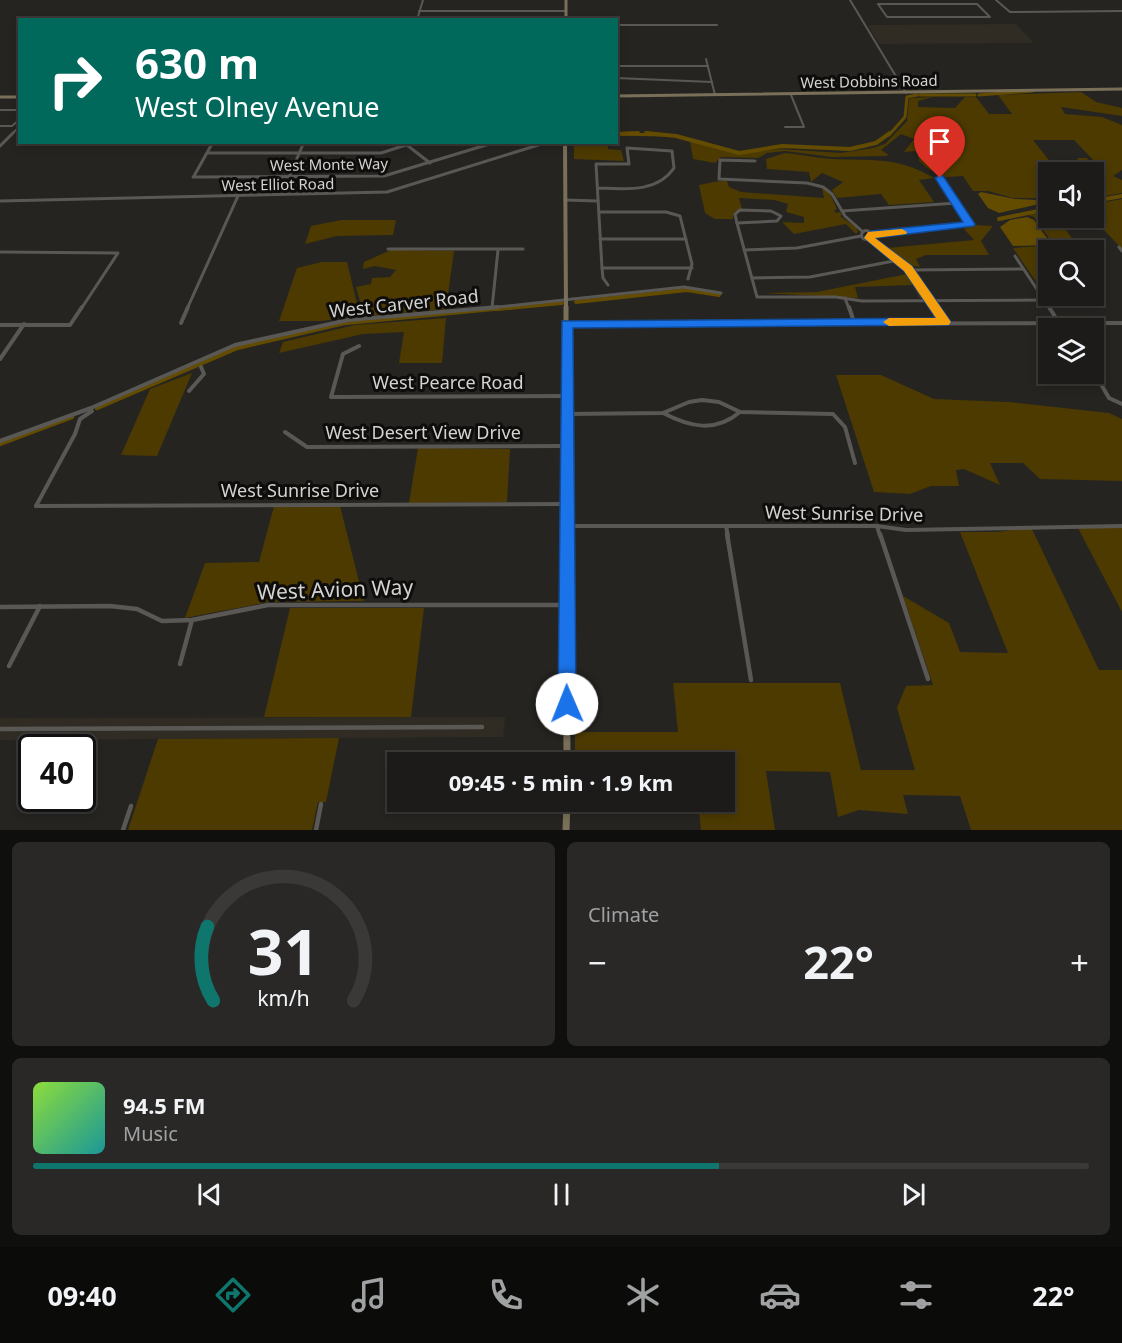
<!DOCTYPE html>
<html lang="en">
<head>
<meta charset="utf-8">
<style>
	body { margin:0; font-family:"Noto Sans",sans-serif; background:#292826; color:#f1f3f6; height:100vh; display:flex; flex-direction:column; font-size:22px; white-space:nowrap }
	* { box-sizing:border-box; margin:0 }
	p { font-size:20px; color:#a0a1a2 }
	.icon { flex:none; width:33px; height:33px; fill:none; stroke:currentColor; stroke-width:2; stroke-linecap:round; stroke-linejoin:round }
	.map { position:relative; height:830px; overflow:hidden }
	.drawer { display:flex; flex-direction:column; gap:12px; padding:12px; background:#0f0f0e; flex:1 }
	.drawer>* { flex:none }
	.hud { position:absolute; left:18px; top:18px; width:600px; height:126px; border-radius:0px; box-shadow:0 3px 9px #0003,0 0 0 2px #3a3938; background:#00695c; color:#fff; overflow:hidden }
	.controls { position:absolute; left:1038px; top:162px; display:grid; gap:12px }
	.controls a { display:grid; place-items:center; width:66px; height:66px; border-radius:0px; background:#1c1b19; box-shadow:0 3px 9px #0003,0 0 0 2px #3a3938; font-size:30px }
	.speed { position:absolute; left:18px; top:734px; display:flex; gap:12px; font-size:30px; font-weight:700; text-align:center }
	.speed>* { display:grid; place-content:center; width:78px; height:78px; border-radius:50%; background:#1c1b19; box-shadow:0 3px 9px #0003,0 0 0 2px #3a3938; line-height:1 }
	.speed .limit { border:3px solid #111; border-radius:9px; background:#fff; color:#111 }
	.pin { position:absolute; display:grid; place-items:center; width:51px; height:51px; color:#fff; margin:-62px -26px; border-radius:50% 50% 50% 0; rotate:-45deg; box-shadow:0 0 6px #0007 }
	.pin .icon { rotate:45deg }
	.me { position:absolute; width:66px; margin:-33px; rotate:359deg; stroke-linejoin:round; filter:drop-shadow(0 0 4px #0008) }
	.turn { display:flex; align-items:center; gap:21px; height:126px; padding:0 18px; font-size:27px }
	.turn .icon { width:78px; height:78px; stroke-width:2.5 }
	.turn b { display:block; font-size:42px; line-height:51px }
	.big { font-size:45px; font-weight:700; line-height:1.1 }
	.drawer .tile { flex:1; display:flex; flex-direction:column; justify-content:center; gap:9px; min-width:0; padding:0 21px; border-radius:9px; background:#292826 }
	.drawer .dial { align-items:center; gap:0 }
	.dial svg { height:156px; overflow:visible; fill:none; stroke:#3a3938; stroke-width:7; stroke-linecap:round; text-anchor:middle }
	.dial text { fill:#f1f3f6; stroke:none }
	.song { display:flex; align-items:center; gap:18px }
	.cover { width:72px; height:72px; border-radius:9px; background:linear-gradient(135deg,hsl(90 70% 55%),hsl(180 70% 35%)) }
	.played { height:6px; border-radius:3px; background:linear-gradient(90deg,#0f766e 65%,#3a3938 65%) }
	.keys { display:flex; justify-content:space-around; direction:ltr }
	.heat { display:flex; justify-content:space-between; align-items:center; font-size:33px; direction:ltr }
	.drawer .tiles { flex:1; display:grid; gap:12px; grid-template-columns:1fr 1fr }
	.tile:last-child { grid-column:span 2 }
	.trip { position:absolute; left:387px; top:752px; width:348px; height:60px; border-radius:0px; background:#1c1b19; box-shadow:0 3px 9px #0003,0 0 0 2px #3a3938; font-weight:700; line-height:60px; text-align:center }
	.tabs { display:flex; height:96px; justify-content:space-around; align-items:center; background:#0b0b0a; color:#a0a1a2 }
	.tabs .icon { width:42px; height:42px }
	.tabs .selected { color:#0f766e }
	.tabs b { font-size:27px; color:#f1f3f6 }
	.map>svg:first-child { display:block }
	.built { fill:#302c24 }
	.green { fill:#4c3a01; fill-rule:evenodd }
	.water { fill:#634c00 }
	.lines { fill:none; stroke-linecap:round; stroke-linejoin:round }
	.canal-far2 { stroke:#634c00; stroke-width:3 }
	.canal-far1 { stroke:#634c00; stroke-width:4 }
	.canal { stroke:#634c00; stroke-width:4.5 }
	.street-far3 { stroke:#5a5855; stroke-width:2 }
	.street-far2 { stroke:#5a5855; stroke-width:3 }
	.street-far1 { stroke:#5a5855; stroke-width:4 }
	.street { stroke:#5a5855; stroke-width:4.5 }
	.secondary-far3 { stroke:#7a7059; stroke-width:3 }
	.secondary-far2 { stroke:#7a7059; stroke-width:4 }
	.secondary-far1 { stroke:#7a7059; stroke-width:5 }
	.secondary { stroke:#7a7059; stroke-width:7 }
	.route { fill:#1a73e8; stroke:#114b97; stroke-width:1.5 }
	.slow { fill:#f59e0b }
	.labels { text-anchor:middle; stroke-width:6; stroke-linejoin:round; paint-order:stroke }
	.far-street-label { font-size:15px; fill:#d3d3d1; stroke:#0e0d0c }
	.street-label { font-size:18px; fill:#d3d3d1; stroke:#0e0d0c }
	.near-street-label { font-size:21px; fill:#d3d3d1; stroke:#0e0d0c }
</style>
</head>
<body>
<div class="map">
<svg width="1122" height="830" viewBox="0 0 1122 830">
	<rect width="100%" height="100%" fill="#252421"/>
	<!-- built -->
	<g class="built">
		<path d="M1016,24L1034,43L879,44L868,25Z"/>
		<path d="M505,717L503,737L0,740V718Z"/>
	</g>
	<!-- green -->
	<g class="green">
		<path d="M1081,92L1096,102L1122,108V116L1061,107L1065,114L1102,117L1122,125V170L1113,176L1122,180V193L1094,198V172H1048V202L1036,198H1013L988,191H973L963,176L946,177L928,169L919,161L917,151L904,152L914,139L901,134L881,150L889,155L886,156L832,157L785,151L767,153L758,158L721,157L715,163L693,159L690,141L735,154L780,149L841,153L873,148L885,144L907,121L909,99L912,98L933,97L918,101V107L955,108L965,97H976L989,114H1012L998,95ZM1033,140H1074L1101,168L1095,169L1087,158H1077L1085,169H1056Z"/>
		<path d="M608,143V149L621,150L624,161L574,159V144Z"/>
		<path d="M785,153C800,154 816,158 831,159C872,161 897,156 934,178L919,180L934,202L889,205L881,194L837,198L832,190L843,182L822,173L811,182L809,172L767,169L766,159Z"/>
		<path d="M719,181H727L729,187L741,192L824,198L822,188L830,194L837,209L834,210L836,213L840,212L842,215L840,216L856,227L858,232L856,234L846,224L794,234L782,222L804,223V217L786,212L788,204L774,200L739,198L742,209L734,212L733,219H715L705,213L699,185Z"/>
		<path d="M1122,199V249L1104,230H1066L1080,249L1048,250V286H1039L1013,248L1054,245L1034,217L1028,215L1048,212V218H1094V204Z"/>
		<path d="M341,220H396L393,235L337,236L305,244L311,226Z"/>
		<path d="M973,225L993,226L981,241L989,255H926L916,259L920,267C906,266 898,256 887,248L974,240L964,229Z"/>
		<path d="M391,250L454,251L446,309L364,316L356,287L371,284L372,278L390,277L396,270L375,266L363,269L364,262Z"/>
		<path d="M322,262H347L360,316L322,321H279L297,268Z"/>
		<path d="M907,274L922,297L920,298L913,285L855,287L858,298L761,293L817,292Z"/>
		<path d="M446,318L442,363H399L404,332L363,334L279,353L283,342L355,325Z"/>
		<path d="M192,373L157,456L121,455L150,389Z"/>
		<path d="M836,375H881L934,399L1009,402L1109,413L1122,419V481L1040,479L1023,463H990L1000,485L964,469L956,470L959,486H931L910,494L874,492Z"/>
		<path d="M418,448L510,449L507,502L409,503Z"/>
		<path d="M274,506H340L364,601L269,602L185,618L205,563L259,562Z"/>
		<path d="M1031,527L1099,670H1122V830H971L960,796L903,795L908,814L859,810L838,817L830,772L766,771L775,830H701L698,801H724V762H575V732H678L673,683H840L861,770H915L897,708L906,686L933,685L903,596L949,623L960,652L1008,653L960,532H998Z"/>
		<path d="M1078,528H1122V612Z"/>
		<path d="M290,608H424L411,717H264Z"/>
		<path d="M339,738L326,802H318L312,830H128L158,739Z"/>
	</g>
	<!-- water -->
	<g class="water">
		<path d="M981,192L1015,199L1037,200L1044,203L999,213L988,208L978,194Z"/>
		<path d="M1027,217L1034,220L1049,241V245L1013,246L1000,227L1010,220Z"/>
	</g>
	<g class="lines">
		<!-- canal-far2 -->
		<g class="canal-far2">
			<path d="M920,95H975"/>
			<path d="M979,95L1032,91"/>
			<path d="M616,134L662,135"/>
			<path d="M889,135L905,117L907,97L917,95"/>
		</g>
		<!-- canal-far1 -->
		<g class="canal-far1">
			<path d="M646,133L676,136L739,153L782,146L850,149L876,143L890,133"/>
			<path d="M616,134L638,133"/>
			<path d="M1094,201L1122,196"/>
			<path d="M999,219L1048,209"/>
			<path d="M576,302L687,290L719,295"/>
			<path d="M497,309L562,303"/>
		</g>
		<!-- canal -->
		<g class="canal">
			<path d="M97,408L237,348L344,323L513,307"/>
			<path d="M0,444L72,417"/>
		</g>
		<!-- street-far3 -->
		<g class="street-far3">
			<path d="M850,0L906,93"/>
			<path d="M996,0L1010,12L1122,11"/>
			<path d="M878,4L887,17H990"/>
			<path d="M878,4H977L989,16"/>
			<path d="M419,11H566"/>
			<path d="M417,20L423,0"/>
			<path d="M616,25H717"/>
			<path d="M706,59L715,95"/>
			<path d="M616,66H708"/>
			<path d="M616,78L712,82"/>
			<path d="M0,110H20"/>
			<path d="M0,126H12L20,119"/>
			<path d="M785,127H804L791,95"/>
			<path d="M11,135L20,126"/>
		</g>
		<!-- street-far2 -->
		<g class="street-far2">
			<path d="M403,142L430,163"/>
			<path d="M0,146L13,133"/>
			<path d="M207,153H381L406,145"/>
			<path d="M755,161L720,160L719,179L807,183L823,187L832,194L845,216L863,232"/>
			<path d="M194,176L213,142"/>
			<path d="M193,177L384,176L496,142"/>
			<path d="M289,177L304,142"/>
			<path d="M598,188C625,189 657,193 674,168L672,151L627,148L629,164H596L602,268L603,278L608,285"/>
			<path d="M565,200L598,201"/>
			<path d="M0,201L387,192L548,142"/>
			<path d="M740,210L771,211L781,216L777,221L737,223L735,214Z"/>
			<path d="M842,211L957,203"/>
			<path d="M599,212H666L680,216L692,264L688,279"/>
			<path d="M737,223L757,297H836L862,301L1043,300"/>
			<circle cx="866" cy="235" r="4.5"/>
			<path d="M871,235L970,224L940,178"/>
			<path d="M869,238L908,269L936,309"/>
			<path d="M600,239H686"/>
			<path d="M1119,247L1122,251"/>
			<path d="M388,249H523"/>
			<path d="M744,250L797,248L861,236"/>
			<path d="M0,252L118,253L81,309"/>
			<path d="M1015,256L1050,309"/>
			<path d="M602,268H692"/>
			<path d="M910,270L1023,269"/>
			<path d="M752,278L810,277L899,260"/>
			<path d="M845,298L849,309"/>
			<path d="M930,301L933,309"/>
			<path d="M492,308L498,250"/>
			<path d="M187,309L238,196"/>
			<path d="M480,309L684,287L721,293"/>
		</g>
		<!-- street-far1 -->
		<g class="street-far1">
			<path d="M849,307L854,322"/>
			<path d="M932,307L938,322"/>
			<path d="M935,307L945,322"/>
			<path d="M1049,307L1059,323"/>
			<path d="M181,323L188,307"/>
			<path d="M566,324L1122,323"/>
			<path d="M0,325H70L82,307"/>
			<path d="M359,346L343,354L331,397L566,396"/>
			<path d="M0,359L24,324"/>
			<path d="M1094,372L1109,398L1122,404"/>
			<path d="M189,391L204,374L201,367"/>
			<path d="M663,413C690,427 715,433 740,412"/>
			<path d="M566,414L663,413L689,402L702,400L719,402L740,412L833,414L845,427L855,463"/>
			<path d="M285,432L307,447L566,446"/>
			<path d="M0,441L91,408L235,345L348,320L498,307"/>
			<path d="M36,506L565,504"/>
			<path d="M36,506L75,434L80,419L92,411"/>
			<path d="M566,526H877L906,530L1122,526"/>
			<path d="M726,526L728,536"/>
			<path d="M877,526L880,536"/>
		</g>
		<!-- street -->
		<g class="street">
			<path d="M727,534L751,680"/>
			<path d="M880,534L928,679"/>
			<path d="M0,607L110,606L137,609L162,621L192,620L268,605H566"/>
			<path d="M180,664L192,620"/>
			<path d="M9,666L40,606"/>
			<path d="M0,729L482,727"/>
			<path d="M123,830L131,806"/>
			<path d="M316,830L321,804"/>
		</g>
		<!-- secondary-far3 -->
		<g class="secondary-far3">
			<path d="M566,0V20"/>
			<path d="M616,96L1122,89"/>
			<path d="M0,97H20"/>
		</g>
		<!-- secondary-far2 -->
		<path class="secondary-far2" d="M565,142L566,309"/>
		<!-- secondary-far1 -->
		<path class="secondary-far1" d="M566,307V536"/>
		<!-- secondary -->
		<g class="secondary">
			<path d="M566,534L567,762"/>
			<path d="M566,830L567,801"/>
		</g>
	</g>
	<!-- route -->
	<path class="route" d="M940,175L943,176L975,224L974,226L875,238L912,266L951,322L949,325L573,328L576,704L574,711L567,713L561,711L558,704L562,321L936,318L904,271L864,238L871,231L963,222L935,178Z"/>
	<!-- slow -->
	<path class="slow" d="M902,229L907,232L906,234L875,238L912,266L951,322L949,325L889,326L883,322L889,318H936L904,271L864,238L868,232Z"/>
	<g class="labels">
		<!-- far-street labels -->
		<g class="far-street-label">
			<text transform="translate(869 82) rotate(-1)" y="5">West Dobbins Road</text>
			<text transform="translate(329 165) rotate(-1)" y="5">West Monte Way</text>
			<text transform="translate(278 185) rotate(-1)" y="5">West Elliot Road</text>
		</g>
		<!-- street labels -->
		<g class="street-label">
			<text transform="translate(404 304) rotate(-6)" y="6">West Carver Road</text>
			<text x="448" y="389">West Pearce Road</text>
			<text x="423" y="439">West Desert View Drive</text>
			<text x="300" y="497">West Sunrise Drive</text>
			<text transform="translate(844 514) rotate(1)" y="6">West Sunrise Drive</text>
		</g>
		<!-- near-street labels -->
		<g class="near-street-label">
			<text transform="translate(335 590) rotate(-2)" y="7">West Avion Way</text>
		</g>
	</g>
</svg>
<div class="controls">
<a><svg class="icon" aria-label="sound" viewBox="0 0 24 24"><path d="M4 9h4l5-4v14l-5-4H4zM17 9q2 3 0 6"/></svg></a>
<a><svg class="icon" aria-label="search" viewBox="0 0 24 24"><circle cx="10" cy="10" r="6"/><path d="M15 15l6 6"/></svg></a>
<a><svg class="icon" aria-label="layers" viewBox="0 0 24 24"><path d="M12 4l9 5-9 5-9-5zM3 14l9 5 9-5"/></svg></a>
</div>
<div class="speed"><div class="limit">40</div></div>
<div class="pin" style="left:940px;top:178px;background:#d93025"><svg class="icon" aria-label="arrive" viewBox="0 0 24 24"><path d="M6 21V4h12l-3 4 3 4H6"/></svg></div>
<svg class="me" style="left:567px;top:704px" viewBox="-20 -20 40 40"><circle r="19" fill="#fff"/><path d="M0-13L10 11 0 6-10 11z" fill="#1a73e8"/></svg>
<div class="trip">09:45 · 5 min · 1.9 km</div>
<div class="hud">
<div class="turn"><svg class="icon" aria-label="right" viewBox="0 0 24 24"><path d="M7 20v-9h11M14 6l5 5-5 5"/></svg><div><b>630 m</b>West Olney Avenue</div></div>
</div>
</div>
<section class="drawer">
<div class="tiles">
<div class="tile dial"><svg viewBox="0 0 100 80">
<path d="M14 69A42 42 0 1 1 86 69"/>
<path d="M14 69A42 42 0 0 1 11 31" stroke="#0f766e"/>
<text x="50" y="56" font-size="32" font-weight="700">31</text>
<text x="50" y="72" font-size="11">km/h</text>
</svg></div>
<div class="tile"><p>Climate</p>
<div class="heat"><a>−</a><b class="big">22°</b><a>+</a></div>
</div>
<div class="tile">
<div class="song"><i class="cover"></i><div><b>94.5 FM</b><p>Music</p></div></div>
<div class="played"></div>
<div class="keys"><svg class="icon" aria-label="previous" viewBox="0 0 24 24"><path d="M18 5L8 12l10 7zM5 5v14"/></svg><svg class="icon" aria-label="pause" viewBox="0 0 24 24"><path d="M8 5v14M16 5v14"/></svg><svg class="icon" aria-label="next" viewBox="0 0 24 24"><path d="M6 5l10 7-10 7zM19 5v14"/></svg></div>
</div>
</div>
</section>
<nav class="tabs">
<b>09:40</b>
<svg class="icon selected" aria-label="directions" viewBox="0 0 24 24"><path d="M12 3l9 9-9 9-9-9zM9 14v-3h6M13 9l2 2-2 2"/></svg>
<svg class="icon" aria-label="music" viewBox="0 0 24 24"><path d="M9 18V5l10-2v13"/><circle cx="6" cy="18" r="3"/><circle cx="16" cy="16" r="3"/></svg>
<svg class="icon" aria-label="phone" viewBox="0 0 24 24"><path d="M5 4h4l2 5-3 2q2 4 5 5l2-3 5 2v4C11 20 4 13 5 4z"/></svg>
<svg class="icon" aria-label="climate" viewBox="0 0 24 24"><path d="M12 3v18M4 7l16 10M4 17L20 7"/></svg>
<svg class="icon" aria-label="car" viewBox="0 0 24 24"><path d="M5 17H2v-5l4-1 3-4h7l3 4 3 1v5h-3M9 17h6M6 11h13"/><circle cx="7" cy="17" r="2"/><circle cx="17" cy="17" r="2"/></svg>
<svg class="icon" aria-label="filters" viewBox="0 0 24 24"><path d="M4 7h16M4 17h16"/><circle cx="9" cy="7" r="2"/><circle cx="15" cy="17" r="2"/></svg>
<b>22°</b>
</nav>
</body>
</html>
